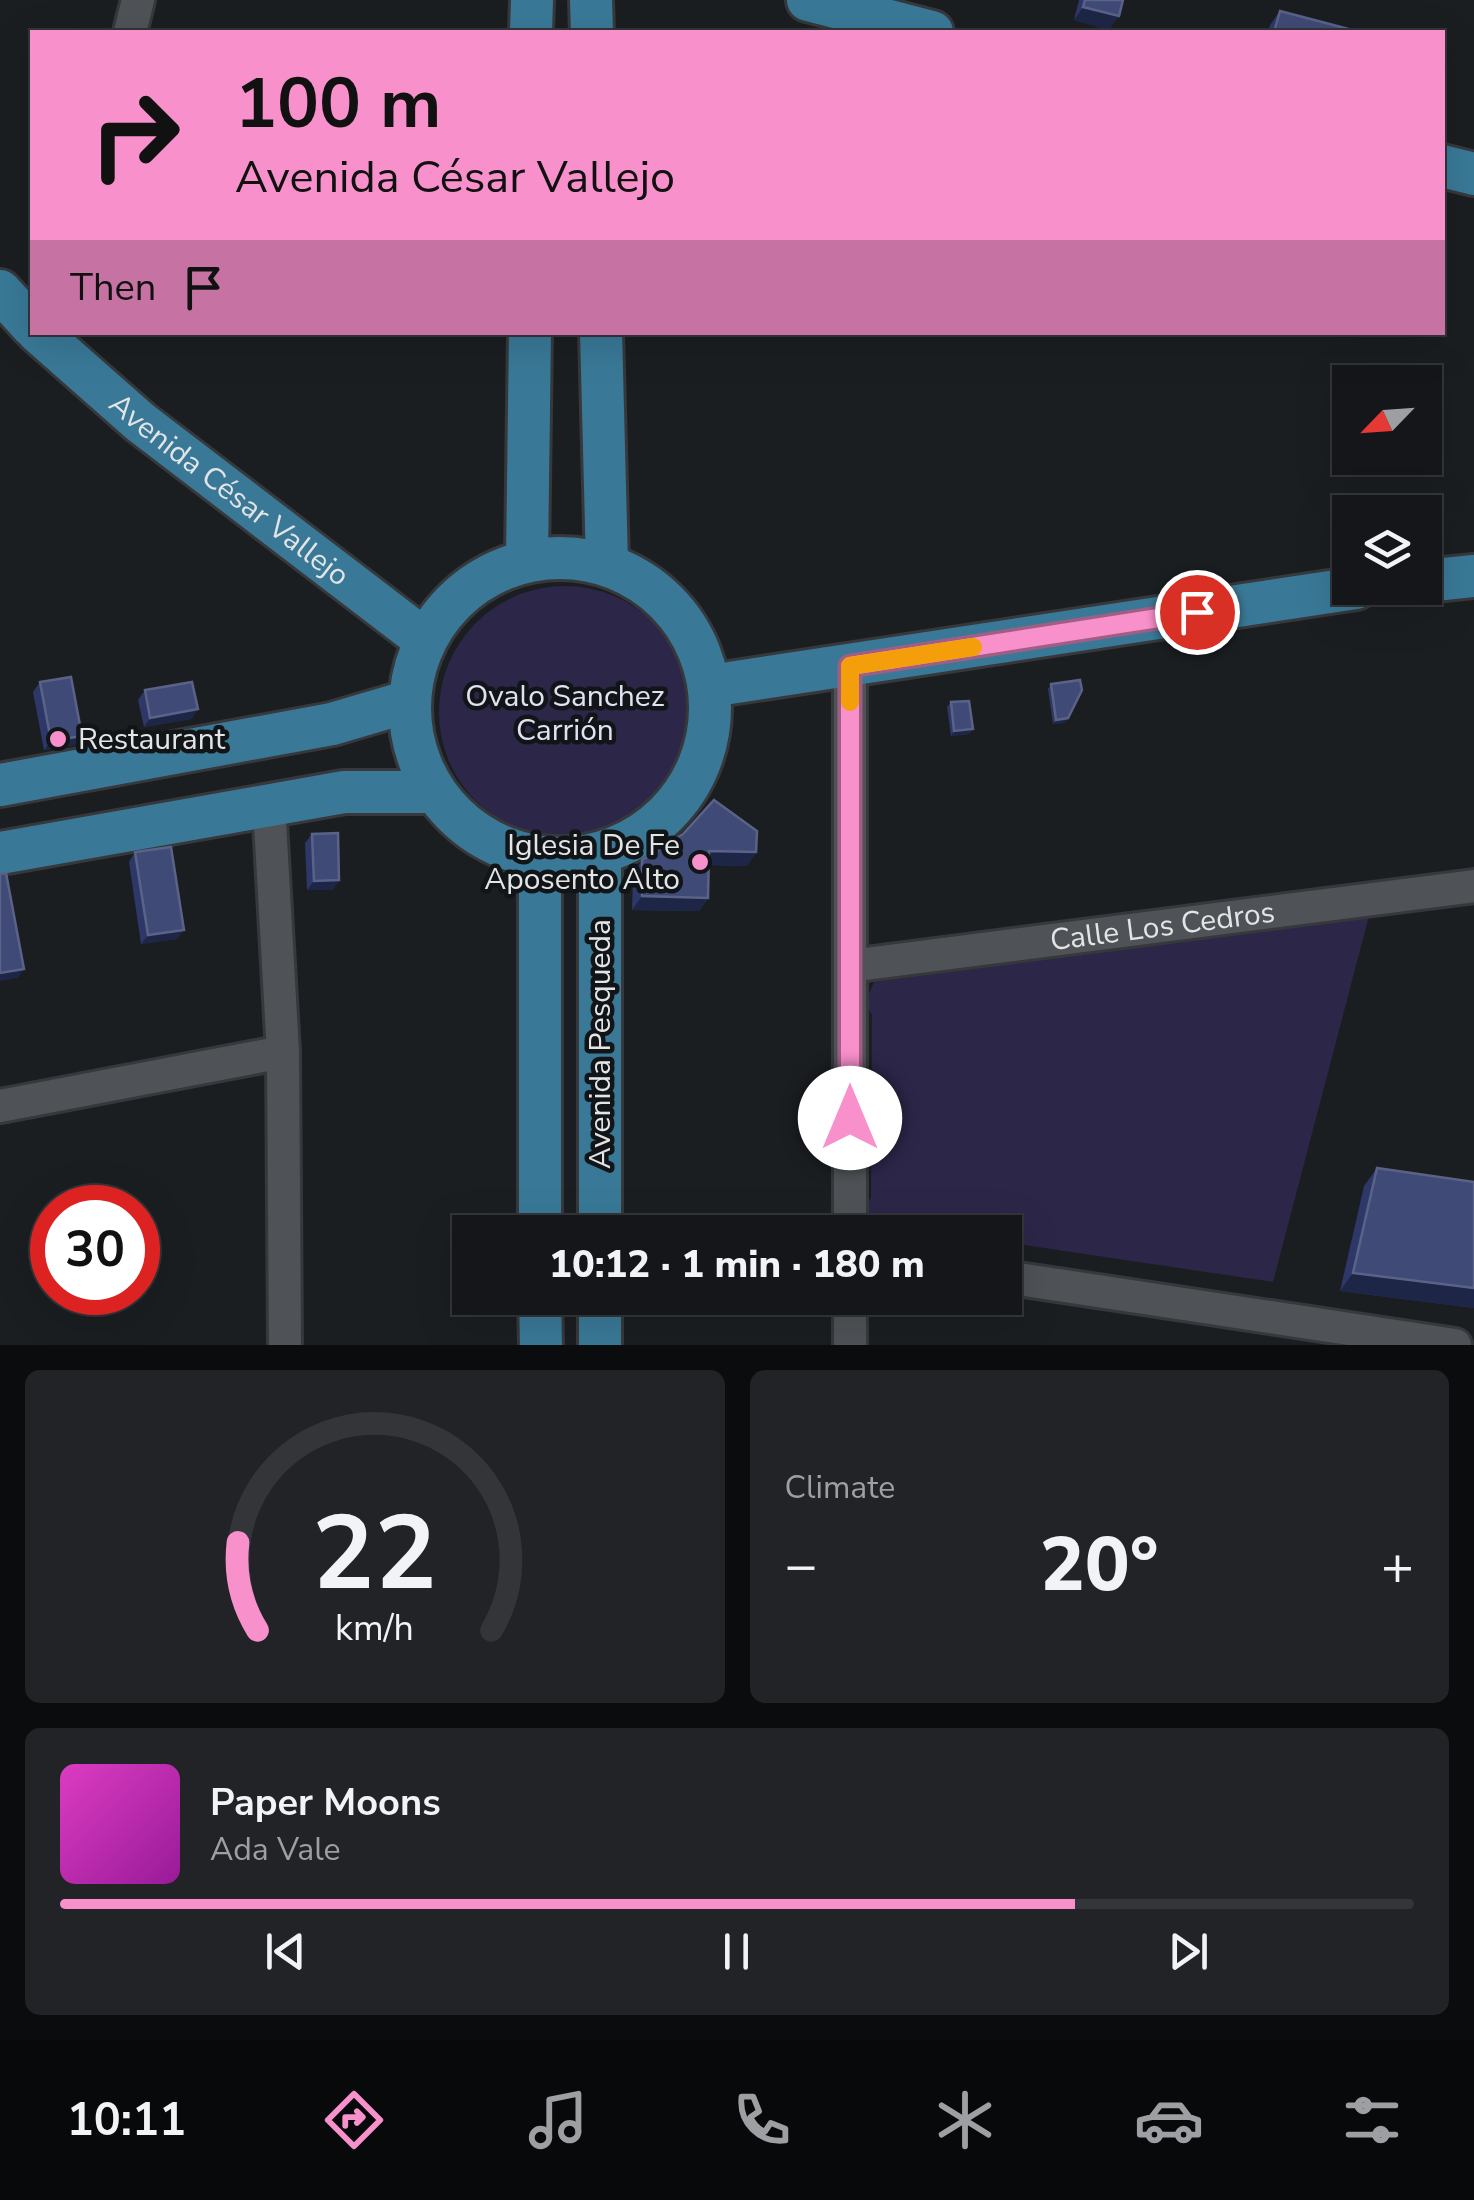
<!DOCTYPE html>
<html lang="en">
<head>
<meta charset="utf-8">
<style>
	body { margin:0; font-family:"Nunito Sans",sans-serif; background:#212326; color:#f1f3f6; height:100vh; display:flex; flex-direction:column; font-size:38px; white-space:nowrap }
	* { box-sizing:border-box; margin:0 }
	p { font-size:32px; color:#9d9fa2 }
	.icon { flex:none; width:55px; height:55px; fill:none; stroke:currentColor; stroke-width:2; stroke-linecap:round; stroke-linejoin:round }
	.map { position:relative; height:1345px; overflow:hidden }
	.details { display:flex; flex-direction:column; gap:25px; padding:25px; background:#0b0c0e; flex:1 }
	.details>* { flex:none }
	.guide { position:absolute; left:30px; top:30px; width:1415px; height:305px; border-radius:0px; box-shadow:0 10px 40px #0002,0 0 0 2px #333538; background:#f890cc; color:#111; overflow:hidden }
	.needle { width:65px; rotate:245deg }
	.fabs { position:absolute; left:1332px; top:365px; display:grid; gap:20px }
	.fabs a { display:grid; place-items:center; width:110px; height:110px; border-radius:0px; background:#141619; box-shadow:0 10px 40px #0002,0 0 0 2px #333538; font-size:50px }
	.speed { position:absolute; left:30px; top:1185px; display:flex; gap:20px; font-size:50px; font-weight:700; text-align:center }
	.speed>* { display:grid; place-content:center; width:130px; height:130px; border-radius:50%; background:#141619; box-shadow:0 10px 40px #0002,0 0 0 2px #333538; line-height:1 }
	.speed .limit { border:15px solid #d22; background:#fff; color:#111 }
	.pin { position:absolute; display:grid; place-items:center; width:85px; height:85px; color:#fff; margin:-42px; border:5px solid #fff; border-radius:50%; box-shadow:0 2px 10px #0007 }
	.me { position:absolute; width:110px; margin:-55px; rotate:0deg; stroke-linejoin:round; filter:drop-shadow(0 0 8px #0008) }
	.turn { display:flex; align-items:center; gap:35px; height:210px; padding:0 40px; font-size:45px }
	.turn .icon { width:130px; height:130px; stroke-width:2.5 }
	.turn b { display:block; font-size:70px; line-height:85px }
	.then { display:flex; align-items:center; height:95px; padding:0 40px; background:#0003; gap:20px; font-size:38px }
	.big { font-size:75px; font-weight:800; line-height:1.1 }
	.details .widget { flex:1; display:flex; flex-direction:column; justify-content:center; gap:15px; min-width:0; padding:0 35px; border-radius:15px; background:#212326 }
	.details .dial { align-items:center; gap:0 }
	.dial svg { height:260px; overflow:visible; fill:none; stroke:#333538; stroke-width:7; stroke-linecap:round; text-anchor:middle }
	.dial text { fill:#f1f3f6; stroke:none }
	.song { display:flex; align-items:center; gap:30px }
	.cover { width:120px; height:120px; border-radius:15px; background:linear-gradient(135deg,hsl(310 70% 55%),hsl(300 70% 35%)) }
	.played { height:10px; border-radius:5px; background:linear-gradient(90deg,#f890cc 75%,#333538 75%) }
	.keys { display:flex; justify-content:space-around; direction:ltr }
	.heat { display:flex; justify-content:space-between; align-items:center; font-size:55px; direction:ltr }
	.details .tiles { flex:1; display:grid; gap:25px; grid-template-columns:1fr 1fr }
	.widget:last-child { grid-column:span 2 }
	.trip { position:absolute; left:452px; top:1215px; width:570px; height:100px; border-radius:0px; background:#141619; box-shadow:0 10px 40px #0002,0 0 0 2px #333538; font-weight:800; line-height:100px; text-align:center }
	.menu { display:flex; height:160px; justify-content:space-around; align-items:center; background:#08090a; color:#9d9fa2 }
	.menu .icon { width:70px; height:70px }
	.menu .on { color:#f890cc }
	.menu b { font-size:45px; color:#f1f3f6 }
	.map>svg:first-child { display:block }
	.green { fill:#2c2649 }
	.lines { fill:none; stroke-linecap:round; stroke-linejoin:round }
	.minor-casing { stroke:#36383b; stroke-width:38 }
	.major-casing { stroke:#36383b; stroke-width:48 }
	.minor { stroke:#4f5357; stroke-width:32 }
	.major { stroke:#397997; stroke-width:42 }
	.wall { fill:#2d3868 }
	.shaded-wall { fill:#1d2646 }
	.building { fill:#404a76; stroke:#5a6288; stroke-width:2.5 }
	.route-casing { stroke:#a15e85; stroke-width:25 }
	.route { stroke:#f890cc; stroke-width:18 }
	.slow { stroke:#f59e0b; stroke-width:18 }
	.poi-dot { fill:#f890cc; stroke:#121518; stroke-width:4 }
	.labels { text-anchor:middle; stroke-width:9; stroke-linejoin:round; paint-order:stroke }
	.street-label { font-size:30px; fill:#e2e4e6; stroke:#121518 }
	.park-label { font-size:30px; fill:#e2e1f3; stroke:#121518 }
	.poi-label { font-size:30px; fill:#e2e4e6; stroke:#121518; text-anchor:start }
</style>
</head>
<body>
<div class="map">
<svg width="1474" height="1345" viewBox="0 0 1474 1345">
	<rect width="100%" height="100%" fill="#1b1e21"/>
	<!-- green -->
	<g class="green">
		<circle cx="565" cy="712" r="126"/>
		<path d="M1369,916L1273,1282L1005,1242V1232L906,1228L874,1232L863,1222V1207L871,1198L872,1015L865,1003L874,982Z"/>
	</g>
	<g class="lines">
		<!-- minor casing -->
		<g class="minor-casing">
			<g id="minor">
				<path d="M130,32L138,0"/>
				<path d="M269,805L283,1052L285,1345"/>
				<path id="s1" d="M850,966L1474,886"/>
				<path d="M0,1106L283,1052"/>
				<path d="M850,1232V666"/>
				<path d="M1005,1277L1455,1345"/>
				<path d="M850,1298V1345"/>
			</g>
		</g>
		<!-- major casing -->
		<g class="major-casing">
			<g id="major">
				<path d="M591,0L592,32"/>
				<path d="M808,0L932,32"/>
				<path d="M531,32L532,0"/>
				<path d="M1442,166L1474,174"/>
				<path d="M0,291L32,326"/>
				<path id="s2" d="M38,332L140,422L425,640"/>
				<path d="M601,332L607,564"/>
				<circle cx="560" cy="708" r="150"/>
				<path d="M527,560L530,332"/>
				<path d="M1425,581L1474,576"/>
				<path d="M710,686L1356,588"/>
				<path d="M0,785L332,724L410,701"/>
				<path d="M0,853L344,792H435"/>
				<path d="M600,855V1232"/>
				<path d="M540,858V1232"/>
				<path d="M540,1298L541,1345"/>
				<path d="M600,1298V1345"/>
			</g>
		</g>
		<!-- minor -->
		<use href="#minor" class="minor"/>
		<!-- major -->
		<use href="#major" class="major"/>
	</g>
	<!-- wall -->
	<g class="wall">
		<path d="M1079,0H1123L1109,30L1074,20Z"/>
		<path d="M1280,11L1360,32H1268L1270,25Z"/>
		<path d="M40,682L75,745L44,750L33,692Z"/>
		<path d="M1051,684L1065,723L1053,724L1048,689Z"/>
		<path d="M145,690L198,709L191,719L144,727L138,700Z"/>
		<path d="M951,702L973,729L969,734L951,736L947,707Z"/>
		<path d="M312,834L333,890H307L305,843Z"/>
		<path d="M135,852L177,939L141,944L129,862Z"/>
		<path d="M756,852L747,866L709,865L708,898L699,911L632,910L633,874L642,860Z"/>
		<path d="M1377,1168L1474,1182V1308L1340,1291L1364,1186Z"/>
	</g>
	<!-- shaded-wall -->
	<g class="shaded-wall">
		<path d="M1083,7L1119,16L1109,30L1074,20Z"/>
		<path d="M198,709L191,719L144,727L150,718Z"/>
		<path d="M1068,718L1065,723L1053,724L1056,720Z"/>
		<path d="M973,729L969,734L951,736L954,731Z"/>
		<path d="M82,736L75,745L44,750L51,741Z"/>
		<path d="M709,851L756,852L747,866L699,865Z"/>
		<path d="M339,880L333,890H307L314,881Z"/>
		<path d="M642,896L708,898L699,911L632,910Z"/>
		<path d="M184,930L177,939L141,944L148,935Z"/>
		<path d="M24,969L18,978L0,981V973Z"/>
		<path d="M1353,1273L1474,1288V1308L1340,1291Z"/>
	</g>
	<!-- building -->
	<g class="building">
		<path d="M1085,0H1123L1119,16L1083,7Z"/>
		<path d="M1280,11L1360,32H1274Z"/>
		<path d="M71,677L82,736L51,741L40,682Z"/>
		<path d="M1080,680L1082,690L1068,718L1056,720L1051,684Z"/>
		<path d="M192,682L198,709L150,718L145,690Z"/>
		<path d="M969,701L973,729L954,731L951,702Z"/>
		<path d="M714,800L757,831L756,852L709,851L708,898L642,896V860L683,834Z"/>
		<path d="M338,833L339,880L314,881L312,834Z"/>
		<path d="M171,847L184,930L148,935L135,852Z"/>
		<path d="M6,873L24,969L0,973V874Z"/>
		<path d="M1377,1168L1474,1182V1288L1353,1273Z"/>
	</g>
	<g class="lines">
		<!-- route casing -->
		<g class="route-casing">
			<path id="route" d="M850,1118V666L1197,612"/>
		</g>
		<!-- route -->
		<use href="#route" class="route"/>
		<!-- slow -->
		<path class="slow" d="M850,702V666L973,647"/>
	</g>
	<!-- markers -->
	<g class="poi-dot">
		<circle cx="58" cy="739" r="10"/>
		<circle cx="700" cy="862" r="10"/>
	</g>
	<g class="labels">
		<!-- street labels -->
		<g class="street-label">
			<text dy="10" stroke="none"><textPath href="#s2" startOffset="248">Avenida César Vallejo</textPath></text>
			<text dy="10" stroke="none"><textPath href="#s1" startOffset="315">Calle Los Cedros</textPath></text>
			<text transform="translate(600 1044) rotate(-90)" y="10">Avenida Pesqueda</text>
		</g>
		<!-- park labels -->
		<g class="park-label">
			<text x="565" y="706">Ovalo Sanchez<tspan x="565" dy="34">Carrión</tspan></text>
		</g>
		<!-- poi labels -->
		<g class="poi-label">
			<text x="78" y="749">Restaurant</text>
			<text x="680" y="855" text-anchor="end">Iglesia De Fe<tspan x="680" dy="34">Aposento Alto</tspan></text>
		</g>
	</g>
</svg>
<div class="fabs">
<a><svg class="needle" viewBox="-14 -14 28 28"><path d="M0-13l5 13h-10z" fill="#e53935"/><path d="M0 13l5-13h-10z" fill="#9d9fa2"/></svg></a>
<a><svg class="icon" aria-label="layers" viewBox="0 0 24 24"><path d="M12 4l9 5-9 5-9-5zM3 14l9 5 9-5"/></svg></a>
</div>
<div class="speed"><div class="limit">30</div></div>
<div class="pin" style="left:1197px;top:612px;background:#d93025"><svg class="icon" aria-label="arrive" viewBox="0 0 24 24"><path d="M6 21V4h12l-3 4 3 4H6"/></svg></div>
<svg class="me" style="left:850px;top:1118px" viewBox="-20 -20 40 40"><circle r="19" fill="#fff"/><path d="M0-13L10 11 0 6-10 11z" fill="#f890cc"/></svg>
<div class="trip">10:12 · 1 min · 180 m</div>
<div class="guide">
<div class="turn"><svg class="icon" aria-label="right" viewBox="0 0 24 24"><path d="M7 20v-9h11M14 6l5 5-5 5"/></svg><div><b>100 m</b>Avenida César Vallejo</div></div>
<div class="then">Then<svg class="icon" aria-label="arrive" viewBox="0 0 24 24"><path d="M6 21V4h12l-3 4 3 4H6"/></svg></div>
</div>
</div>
<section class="details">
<div class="tiles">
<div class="widget dial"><svg viewBox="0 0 100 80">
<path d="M14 69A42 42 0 1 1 86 69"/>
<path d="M14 69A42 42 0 0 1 8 42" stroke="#f890cc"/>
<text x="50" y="56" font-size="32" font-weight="700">22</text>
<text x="50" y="72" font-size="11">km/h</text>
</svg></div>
<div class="widget"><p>Climate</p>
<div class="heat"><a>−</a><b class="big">20°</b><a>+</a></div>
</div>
<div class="widget">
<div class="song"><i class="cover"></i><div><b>Paper Moons</b><p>Ada Vale</p></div></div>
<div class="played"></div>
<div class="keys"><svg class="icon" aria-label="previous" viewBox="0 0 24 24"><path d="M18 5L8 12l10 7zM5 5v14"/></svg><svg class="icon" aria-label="pause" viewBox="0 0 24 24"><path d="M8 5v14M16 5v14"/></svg><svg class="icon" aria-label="next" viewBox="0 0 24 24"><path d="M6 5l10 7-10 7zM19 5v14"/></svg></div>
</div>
</div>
</section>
<nav class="menu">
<b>10:11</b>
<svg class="icon on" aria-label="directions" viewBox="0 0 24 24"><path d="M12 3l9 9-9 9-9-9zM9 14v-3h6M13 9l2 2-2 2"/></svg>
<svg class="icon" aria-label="music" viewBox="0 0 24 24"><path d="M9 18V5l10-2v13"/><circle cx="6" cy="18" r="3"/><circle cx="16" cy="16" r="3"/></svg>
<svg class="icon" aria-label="phone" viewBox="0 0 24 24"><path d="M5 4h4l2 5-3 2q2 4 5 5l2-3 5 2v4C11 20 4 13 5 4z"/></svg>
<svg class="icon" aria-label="climate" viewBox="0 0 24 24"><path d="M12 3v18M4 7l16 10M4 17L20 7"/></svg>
<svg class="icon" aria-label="car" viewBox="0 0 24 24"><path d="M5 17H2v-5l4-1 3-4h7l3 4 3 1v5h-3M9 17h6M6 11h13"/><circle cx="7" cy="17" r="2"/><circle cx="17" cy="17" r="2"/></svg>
<svg class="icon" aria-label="filters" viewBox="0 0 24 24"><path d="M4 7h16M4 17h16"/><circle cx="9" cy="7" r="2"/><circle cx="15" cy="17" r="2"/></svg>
</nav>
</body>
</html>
